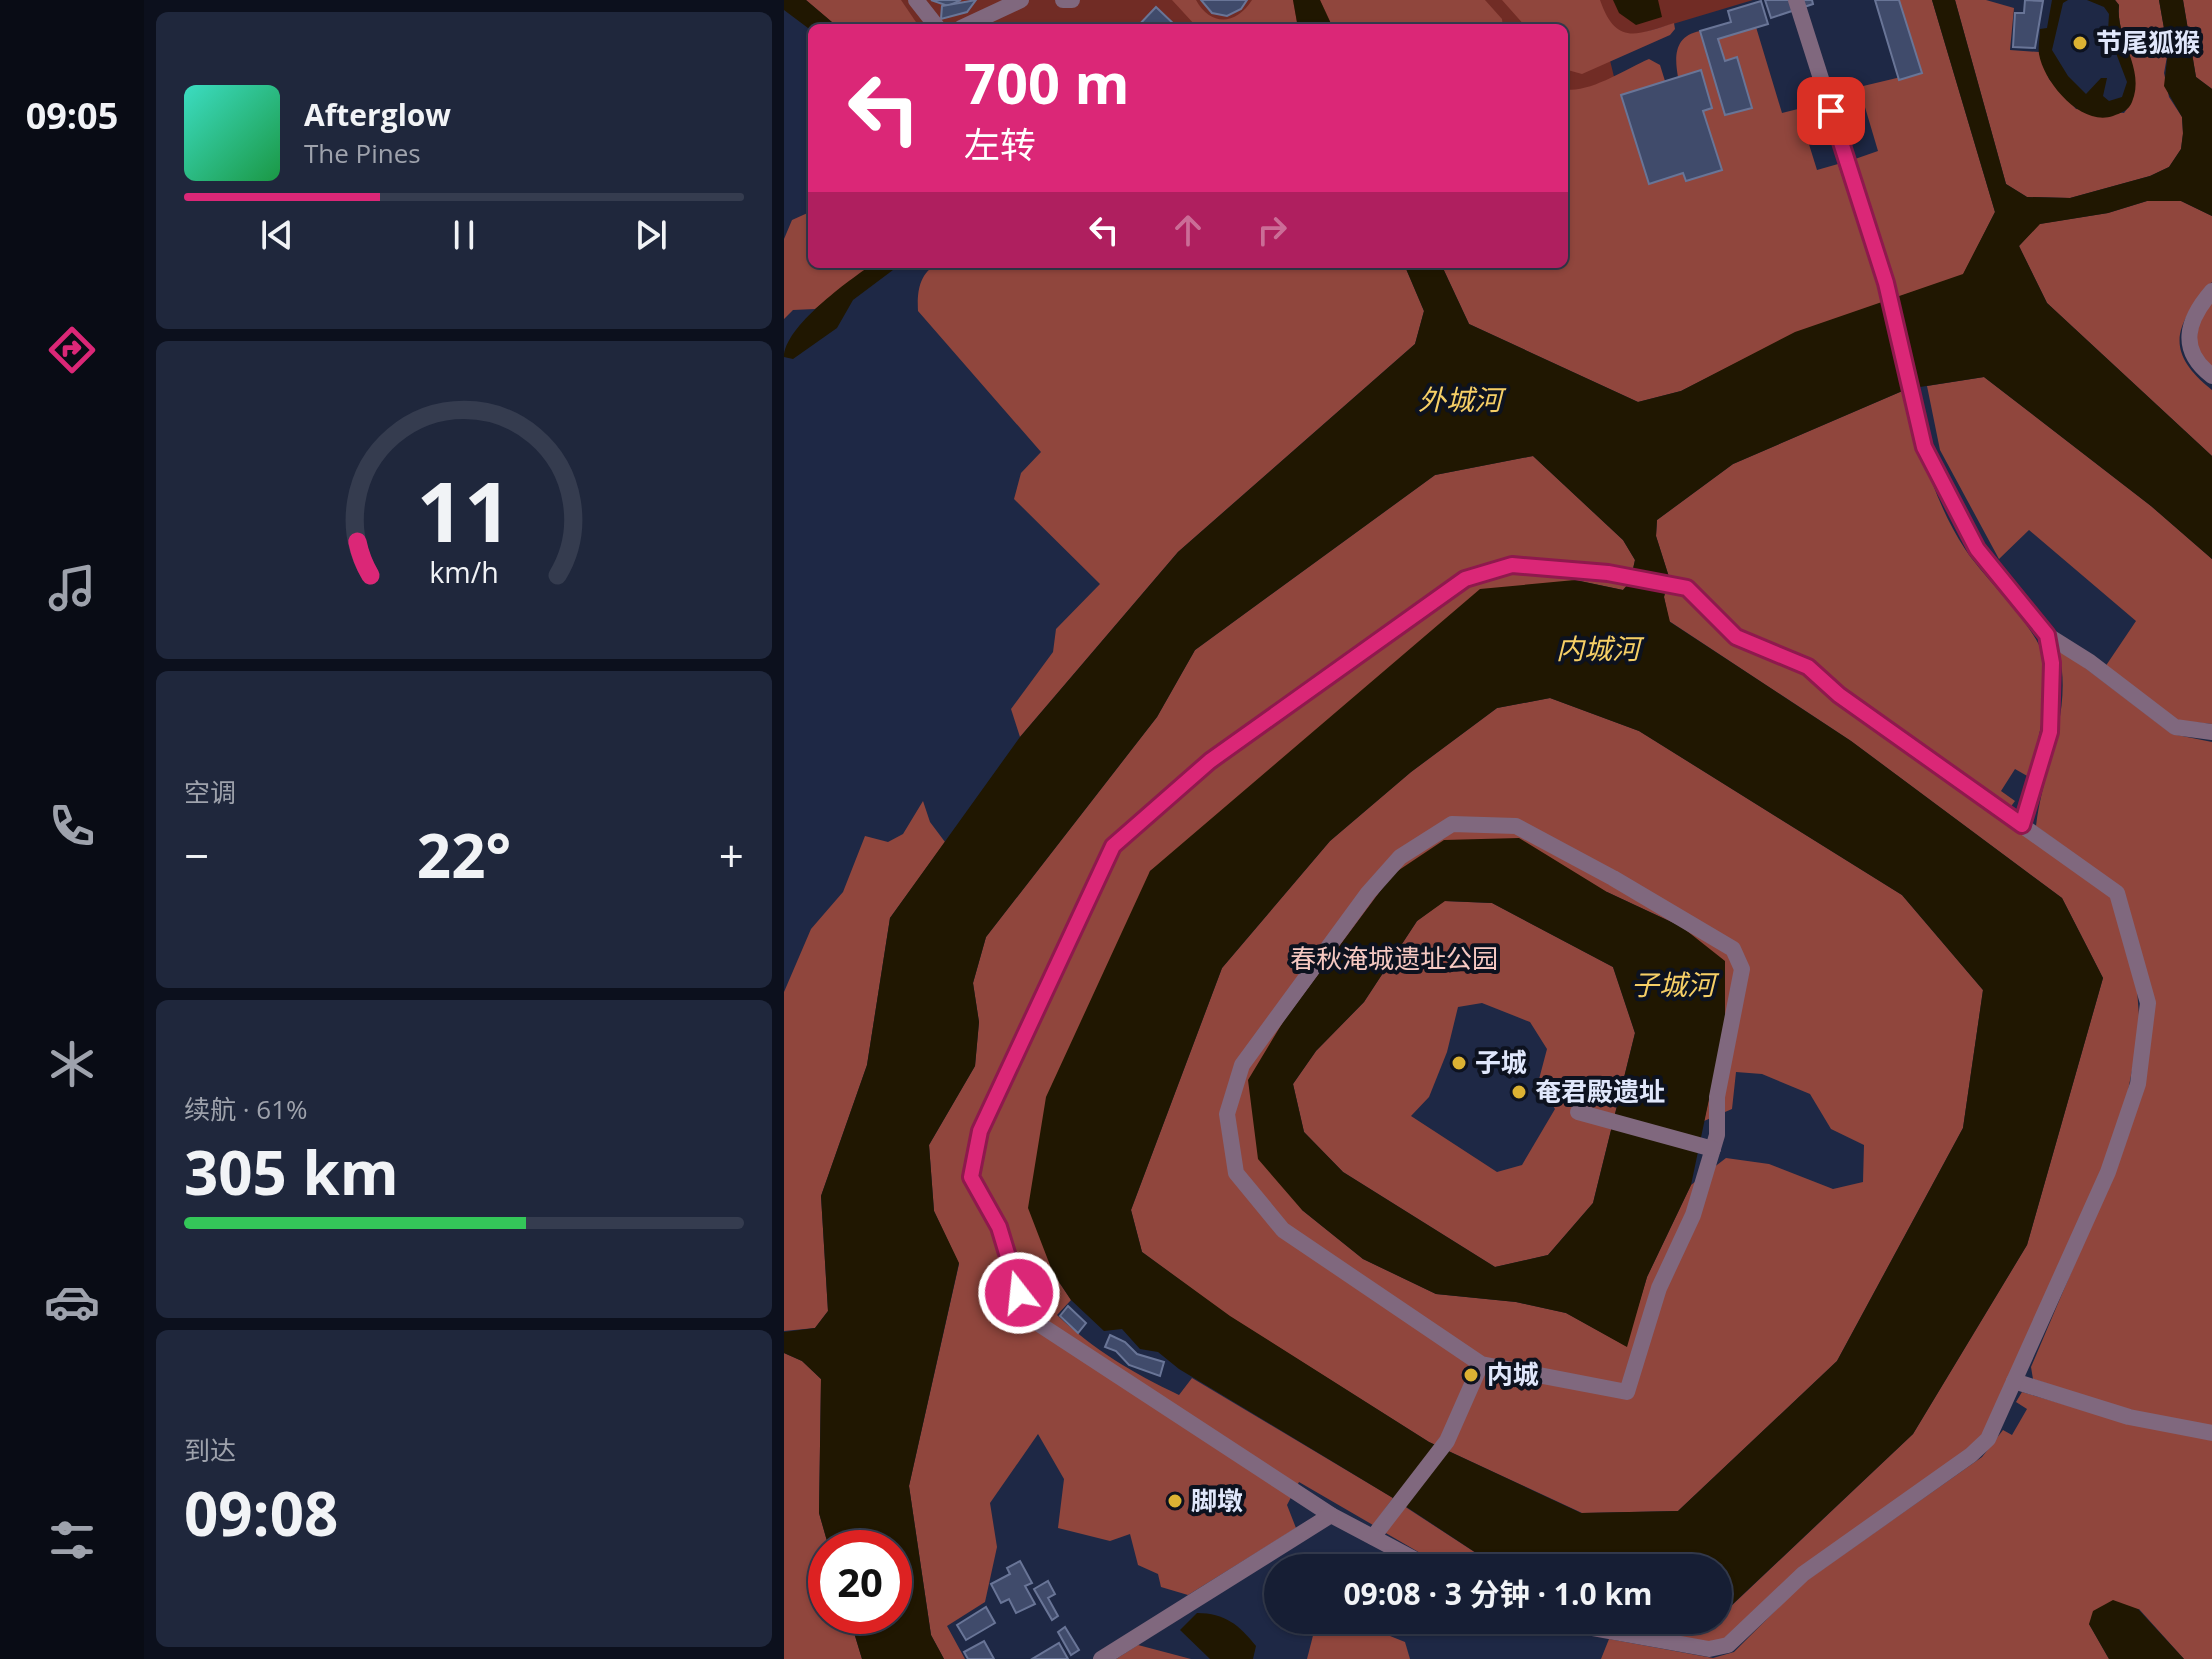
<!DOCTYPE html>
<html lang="zh">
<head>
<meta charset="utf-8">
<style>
	body { margin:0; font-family:"Open Sans","Noto Sans SC",sans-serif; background:#1f273c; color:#f1f3f6; height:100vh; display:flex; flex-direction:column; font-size:30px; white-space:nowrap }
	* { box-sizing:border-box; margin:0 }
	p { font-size:26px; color:#9ea2ac }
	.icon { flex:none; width:44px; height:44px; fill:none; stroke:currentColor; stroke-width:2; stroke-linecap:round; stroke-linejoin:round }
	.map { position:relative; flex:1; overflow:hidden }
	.sheet { display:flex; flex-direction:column; gap:12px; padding:12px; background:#0c101d; width:640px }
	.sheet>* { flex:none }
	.top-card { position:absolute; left:24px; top:24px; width:760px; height:244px; border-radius:12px; box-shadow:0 2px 6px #0004,0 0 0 2px #353c4f; background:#db2777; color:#fff; overflow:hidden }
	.speed { position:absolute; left:24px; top:1530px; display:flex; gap:16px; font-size:40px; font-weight:700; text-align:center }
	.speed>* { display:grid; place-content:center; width:104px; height:104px; border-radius:50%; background:#161e34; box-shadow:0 2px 6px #0004,0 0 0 2px #353c4f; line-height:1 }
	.speed .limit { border:12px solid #d22; background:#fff; color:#111 }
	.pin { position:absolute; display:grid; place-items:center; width:68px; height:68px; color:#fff; margin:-34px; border-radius:16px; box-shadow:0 4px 12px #0006 }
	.me { position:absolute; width:88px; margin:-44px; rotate:344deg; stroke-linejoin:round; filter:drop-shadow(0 0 6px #0008) }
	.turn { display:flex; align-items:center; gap:28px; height:168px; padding:0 24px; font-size:36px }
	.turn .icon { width:104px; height:104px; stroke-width:2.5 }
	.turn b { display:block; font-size:56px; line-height:68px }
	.lanes { display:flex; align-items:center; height:76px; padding:0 24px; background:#0003; justify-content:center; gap:40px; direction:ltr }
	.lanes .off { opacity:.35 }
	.big { font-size:60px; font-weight:700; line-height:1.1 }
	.sheet .tile { flex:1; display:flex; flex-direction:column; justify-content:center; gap:12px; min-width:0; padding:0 28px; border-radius:12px; background:#1f273c }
	.sheet .dial { align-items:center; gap:0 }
	.dial svg { height:208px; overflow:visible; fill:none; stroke:#353c4f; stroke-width:7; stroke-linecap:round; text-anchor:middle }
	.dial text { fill:#f1f3f6; stroke:none }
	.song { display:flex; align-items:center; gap:24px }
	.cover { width:96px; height:96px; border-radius:12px; background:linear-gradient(135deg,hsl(170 70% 55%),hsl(140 70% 35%)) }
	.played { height:8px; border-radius:4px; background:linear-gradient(90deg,#db2777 35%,#353c4f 35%) }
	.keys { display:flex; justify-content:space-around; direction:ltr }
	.heat { display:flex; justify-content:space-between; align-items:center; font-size:44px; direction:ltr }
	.charge { height:12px; border-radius:6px; background:linear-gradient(90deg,#34c759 61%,#353c4f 0) }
	.trip { position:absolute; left:480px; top:1554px; width:468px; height:80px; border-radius:40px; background:#161e34; box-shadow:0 2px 6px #0004,0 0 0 2px #353c4f; font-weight:700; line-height:80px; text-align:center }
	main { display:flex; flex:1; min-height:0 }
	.tabs { display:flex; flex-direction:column; width:144px; justify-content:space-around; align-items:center; background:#090c15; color:#9ea2ac }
	.tabs .icon { width:56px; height:56px }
	.tabs .current { color:#db2777 }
	.tabs b { font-size:36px; color:#f1f3f6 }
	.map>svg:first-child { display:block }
	.green { fill:#712c25 }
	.forest { fill:#90463d; fill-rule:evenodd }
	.water { fill:#201701; fill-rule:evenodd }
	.building { fill:#404b6b; stroke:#697597; stroke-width:2 }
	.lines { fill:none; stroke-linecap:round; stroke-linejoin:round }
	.minor { stroke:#80687e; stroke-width:16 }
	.route-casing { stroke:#8e194d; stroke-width:20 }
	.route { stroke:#db2777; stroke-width:14 }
	.poi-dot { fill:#dcb233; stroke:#0d121f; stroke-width:3 }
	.labels { text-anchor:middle; stroke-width:8; stroke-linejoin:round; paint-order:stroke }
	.poi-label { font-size:26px; font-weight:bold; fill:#e0e7fb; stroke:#0d121f; text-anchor:start }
	.park-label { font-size:26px; fill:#f6c9c2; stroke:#0d121f }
	.water-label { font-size:28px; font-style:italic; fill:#f6cf66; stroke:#0d121f }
</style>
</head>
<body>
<main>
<nav class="tabs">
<b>09:05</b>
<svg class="icon current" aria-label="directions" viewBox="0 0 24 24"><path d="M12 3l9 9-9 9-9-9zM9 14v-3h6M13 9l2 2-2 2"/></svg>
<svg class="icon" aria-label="music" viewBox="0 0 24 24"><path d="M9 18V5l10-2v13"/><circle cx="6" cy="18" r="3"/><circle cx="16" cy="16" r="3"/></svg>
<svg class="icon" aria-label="phone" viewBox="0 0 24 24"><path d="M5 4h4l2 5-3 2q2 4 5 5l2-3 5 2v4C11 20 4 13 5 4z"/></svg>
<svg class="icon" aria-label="climate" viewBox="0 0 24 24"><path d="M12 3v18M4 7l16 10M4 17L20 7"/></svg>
<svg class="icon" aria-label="car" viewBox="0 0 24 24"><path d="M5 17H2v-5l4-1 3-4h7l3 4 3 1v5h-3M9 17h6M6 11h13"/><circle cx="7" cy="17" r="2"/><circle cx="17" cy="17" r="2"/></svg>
<svg class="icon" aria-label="filters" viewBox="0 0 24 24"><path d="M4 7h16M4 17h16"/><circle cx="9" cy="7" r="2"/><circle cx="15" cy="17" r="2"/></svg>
</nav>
<section class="sheet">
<div class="tile">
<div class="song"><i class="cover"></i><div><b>Afterglow</b><p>The Pines</p></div></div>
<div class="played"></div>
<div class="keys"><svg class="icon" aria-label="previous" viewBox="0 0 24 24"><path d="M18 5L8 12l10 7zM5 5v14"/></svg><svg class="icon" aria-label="pause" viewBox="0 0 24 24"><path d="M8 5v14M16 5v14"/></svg><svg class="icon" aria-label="next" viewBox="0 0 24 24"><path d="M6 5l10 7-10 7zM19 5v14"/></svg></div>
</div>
<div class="tile dial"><svg viewBox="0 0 100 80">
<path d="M14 69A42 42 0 1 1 86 69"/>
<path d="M14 69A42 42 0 0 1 9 56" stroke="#db2777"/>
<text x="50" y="56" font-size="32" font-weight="700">11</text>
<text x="50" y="72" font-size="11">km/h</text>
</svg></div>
<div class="tile"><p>空调</p>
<div class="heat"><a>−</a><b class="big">22°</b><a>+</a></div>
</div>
<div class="tile"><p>续航 · 61%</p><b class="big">305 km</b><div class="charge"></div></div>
<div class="tile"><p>到达</p><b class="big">09:08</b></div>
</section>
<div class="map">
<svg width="1428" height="1659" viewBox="0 0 1428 1659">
	<rect width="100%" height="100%" fill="#1e2845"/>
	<!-- green -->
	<path class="green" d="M22,0H969L822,44L832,85L780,104V28H55Z"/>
	<!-- forest -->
	<g class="forest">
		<path d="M22,0H117L136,28H55Z"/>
		<path d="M388,0H412C427,27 452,25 468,0H509L514,28H409L411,25Z"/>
		<path d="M536,0H701L718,19L719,28H549Z"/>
		<path d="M718,0H816C832,46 852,35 890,23L891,29L886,35L798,74L780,69V28H743Z"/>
		<path d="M1115,0H1148L1211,212L1179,275L1114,297L1071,159L1094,151L1075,87L1138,72Z"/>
		<path d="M1171,0H1202L1230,8L1226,50L1255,52L1265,79L1292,109L1340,113C1369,78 1331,43 1335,5L1331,0H1375L1384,51L1380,73L1385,97L1398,117L1399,134L1397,149L1385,167L1366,176L1286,198L1243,197L1222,184Z"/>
		<path d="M1399,0H1428V89L1412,77Z"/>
		<path d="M972,27L998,113L1014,109L1033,170L1054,164L1100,302L1011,333L897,391L854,402L685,324L657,264H780V89C805,94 841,69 865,59L876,65L881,81L838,95L865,184L899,173L902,181L938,169L919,111L928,107L917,70L894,77C890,55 891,36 916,31L942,115L967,108L953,57L941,61L934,39Z"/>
		<path d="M1363,201H1397L1428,216V282C1392,324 1378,350 1428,390V456L1263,303L1235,246L1255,224L1324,213Z"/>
		<path d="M28,211V264H89L31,309L9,310L0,319V239L8,220Z"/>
		<path d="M153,264H620L640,311L631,344L394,552L236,737L227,709L269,652L272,629L316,584L230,499L237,473L257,452L134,311C133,292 135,274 153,264Z"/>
		<path d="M1428,302V369L1411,346L1417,313Z"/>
		<path d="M1200,377L1367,506L1428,559V724L1388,720L1321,667L1352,621L1245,530L1215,559L1156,450L1143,386Z"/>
		<path d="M1123,389C1135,445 1149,500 1181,549C1200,578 1251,625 1260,657C1268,687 1253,747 1245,777L1231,769L1217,791L1231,801L1219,817L1330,896L1352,976L1356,1029L1343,1096L1323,1165L1200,1434L1186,1451L943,1640L924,1644L791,1620H901L924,1628L1129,1434L1243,1245L1319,978L1278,898L1067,741L885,621L880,597L885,577L872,536L873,520L949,464Z"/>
		<path d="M749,456L839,540L851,560L846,582L839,590L791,580L366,871L269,1273L287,1300L273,1315C310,1350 349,1373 395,1395L408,1378L609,1498L589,1525L515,1482L503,1505L512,1528L404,1595L377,1587L374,1574L354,1565L346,1534L326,1541L274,1528L280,1479L254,1434L206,1503L213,1547L201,1602L163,1626L181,1659H160L147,1635L125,1486L175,1264L150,1211L145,1145L191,1066L195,1022L189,983L202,937L373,717L411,650L651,475Z"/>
		<path d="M1275,652L1283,654L1388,734L1428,742V1427L1355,1414L1249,1379L1247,1367L1331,1169L1367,997L1334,886L1252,826C1259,766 1289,714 1275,652Z"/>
		<path d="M766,698L855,731L1118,895L1199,990L1179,1128L1053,1361L894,1511L798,1513L645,1442L445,1316L358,1252L347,1210L438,968L546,841L627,772L713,708ZM609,874L823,892L898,927L941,1023L920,1121L948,1109L952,1072L978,1074L1026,1094L1047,1129L1080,1145L1079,1182L1049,1189L985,1164L942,1158L907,1185L863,1277L842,1346L782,1313L732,1302L652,1294L579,1259L518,1210L499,1022Z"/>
		<path d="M139,801L146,822L161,842L106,918L83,1065L37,1196L44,1311L31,1328L0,1331V992L27,929L59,892L81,836L104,842L119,834Z"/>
		<path d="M660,901L708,903L829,967L851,1033L809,1203L764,1255L711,1267L559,1172L520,1132L509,1084L532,1051L580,1002L633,921ZM698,1003L746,1022L763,1049L754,1083L771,1109L738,1165L713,1172L627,1116L645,1097L663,1052L674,1007Z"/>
		<path d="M0,1353L18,1361L37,1379L35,1513L45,1548H42V1616H65L78,1659H0Z"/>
		<path d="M1238,1392L1340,1422L1428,1440V1659H1400L1355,1609L1305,1624L1325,1659H817L825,1639L929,1658L950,1652L1019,1583L1198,1457L1219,1430L1228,1435L1243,1409L1232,1402Z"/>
		<path d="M620,1506L715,1568H662L600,1532Z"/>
		<path d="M533,1620H566L621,1642L626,1659H523Z"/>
		<path d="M354,1645L407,1659H332Z"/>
	</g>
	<!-- water -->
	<g class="water">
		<path d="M0,0H22L55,28H28V31L0,10Z"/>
		<path d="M509,0H536L549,28H514Z"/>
		<path d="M829,0H874L878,17L852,25L835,13Z"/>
		<path d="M1148,0H1171L1222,184L1243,197L1286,198L1366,176L1385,167L1397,149L1399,133L1398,117L1380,86L1384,51L1375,0H1399L1412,77L1428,89V216L1397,201H1363L1324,213L1256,224L1235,246L1263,303L1428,456V559L1367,506L1200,377L1123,389L949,464L873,520L872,536L885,577L880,597L886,622L1067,741L1278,898L1319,978L1243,1245L1129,1434L934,1618V1568H715L609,1498L395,1369L374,1352L356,1349L338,1329L320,1331L287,1300L269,1273L244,1208L262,1097L366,871L696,589L791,580L839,590L846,582L851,560L839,540L749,456L651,475L411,650L373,717L202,937L189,983L195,1022L191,1066L145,1145L150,1211L175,1263L125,1486L147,1635L160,1659H78L65,1616H110V1548H45L35,1513L37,1379L18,1361L0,1353V1332L31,1328L44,1311L37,1196L83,1065L106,918L236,737L394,552L631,344L640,311L620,264H657L685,324L854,402L897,391L1011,332L1179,274L1211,212ZM766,698L855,731L1118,895L1199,990L1179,1128L1053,1361L894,1511L797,1513L645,1442L446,1316L358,1252L347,1210L438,968L546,841L627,772L713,708Z"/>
		<path d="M1268,0H1284L1279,3L1268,50L1284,76L1302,94L1317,78H1323L1319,96L1325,101L1338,97L1343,82L1324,32L1325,14L1320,7L1303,0H1331L1335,5C1331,38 1362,69 1348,102C1345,110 1337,113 1329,116C1298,127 1260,83 1255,54C1254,46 1256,37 1256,29L1263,28Z"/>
		<path d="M89,264H117L69,300L53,328L9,359L0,357C0,327 65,280 89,264Z"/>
		<path d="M735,838L823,892L898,927L941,961V1023L907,1185L863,1277L843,1347L782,1313L732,1302L652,1294L579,1259L518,1210L474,1159L464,1080L499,1022L609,874L660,840ZM661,901L708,903L829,967L851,1033L809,1203L764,1255L711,1267L559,1172L520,1132L509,1084L532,1051L580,1002L633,921Z"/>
		<path d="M1329,1600L1354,1609L1400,1659H1325L1305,1624L1309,1611Z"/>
		<path d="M413,1613C441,1613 455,1625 472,1646L469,1659H426L396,1630Z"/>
	</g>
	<!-- building -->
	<g class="building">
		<path d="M147,0H177L164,6Z"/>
		<path d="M192,0L183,12L157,19L158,6Z"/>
		<path d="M417,0H463L457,9L443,16L428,13Z"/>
		<path d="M981,0H1028L1029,4L987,18Z"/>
		<path d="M1091,0H1115L1138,73L1115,80Z"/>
		<path d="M1241,0L1259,1L1251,48L1229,47L1231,13H1240Z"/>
		<path d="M977,1L984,24L934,39L941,61L953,57L968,108L941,115L916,31L947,22L944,11Z"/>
		<path d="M372,7L394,28H352Z"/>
		<path d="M917,70L928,108L919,111L938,170L902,181L899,173L865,184L837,95Z"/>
		<path d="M284,1306L302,1323L294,1333L276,1316Z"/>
		<path d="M326,1335L341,1342L353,1354L380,1362L376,1376L345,1365L332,1351L321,1347Z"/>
		<path d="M236,1561L248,1583L241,1586L251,1604L232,1613L225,1599L217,1603L207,1584L226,1574L223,1568Z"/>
		<path d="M264,1581L271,1594L264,1598L274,1616L268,1620L250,1589Z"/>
		<path d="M202,1607L211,1623L182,1640L173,1625Z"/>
		<path d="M281,1627L295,1650L287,1655L274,1632Z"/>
		<path d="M200,1641L210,1659H184L180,1652Z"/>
		<path d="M275,1643L284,1659H248Z"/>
	</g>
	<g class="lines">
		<!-- minor -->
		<g class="minor">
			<path d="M132,0L154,28"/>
			<path d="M279,0H288"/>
			<path d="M1012,0L1102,283L1140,447L1193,549L1263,635L1268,663L1266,732L1238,825"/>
			<path d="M177,28L237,0"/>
			<path d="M1428,291C1402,321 1394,350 1428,376"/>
			<path d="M1263,635L1306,662L1391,727L1428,732"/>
			<path d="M668,824L732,826L829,878L949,949L958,969L933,1097V1135L909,1215L875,1288L843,1392L697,1364L499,1230L452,1173L443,1114L458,1065L584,893L616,857Z"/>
			<path d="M794,1112L929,1149"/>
			<path d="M1230,1381L1345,1417L1428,1433"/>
			<path d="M589,1537L663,1441L697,1364"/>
			<path d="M647,1568L547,1515L255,1324L235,1293L215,1227L187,1177L196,1131L329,846L426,761L681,579L728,565L824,573L903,588L952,637L1024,667L1055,695L1333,893L1364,1003L1354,1084L1324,1172L1204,1439L1187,1455L1019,1574L944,1645L925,1649L763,1620"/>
			<path d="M317,1659L547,1515"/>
		</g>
	</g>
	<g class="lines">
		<!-- route casing -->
		<g class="route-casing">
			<path id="route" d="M235,1293L215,1227L187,1177L196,1131L329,846L426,761L681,579L728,565L824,573L903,588L952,637L1024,667L1055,695L1238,825L1266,732L1268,663L1263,635L1193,549L1140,447L1102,283L1047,111"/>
		</g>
		<!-- route -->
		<use href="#route" class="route"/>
	</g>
	<!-- markers -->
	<g class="poi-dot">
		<circle cx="1296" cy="43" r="8"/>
		<circle cx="675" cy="1063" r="8"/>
		<circle cx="735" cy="1092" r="8"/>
		<circle cx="687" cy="1375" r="8"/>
		<circle cx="391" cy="1501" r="8"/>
	</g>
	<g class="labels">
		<!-- poi labels -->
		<g class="poi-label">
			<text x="1312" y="52">节尾狐猴</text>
			<text x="691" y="1072">子城</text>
			<text x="751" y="1101">奄君殿遗址</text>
			<text x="703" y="1384">内城</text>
			<text x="407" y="1510">脚墩</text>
		</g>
		<!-- park labels -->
		<g class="park-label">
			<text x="610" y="968">春秋淹城遗址公园</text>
		</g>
		<!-- water labels -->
		<g class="water-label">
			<text x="676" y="410">外城河</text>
			<text x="814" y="659">内城河</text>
			<text x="889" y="995">子城河</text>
		</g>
	</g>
</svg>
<div class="speed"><div class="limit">20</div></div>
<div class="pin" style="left:1047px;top:111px;background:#d93025"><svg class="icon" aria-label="arrive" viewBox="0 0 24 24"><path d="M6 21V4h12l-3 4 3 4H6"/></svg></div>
<svg class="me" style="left:235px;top:1293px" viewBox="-20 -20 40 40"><circle r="17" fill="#db2777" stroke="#fff" stroke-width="3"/><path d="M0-11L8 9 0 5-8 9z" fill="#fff"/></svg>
<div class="trip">09:08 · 3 分钟 · 1.0 km</div>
<div class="top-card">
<div class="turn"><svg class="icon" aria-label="left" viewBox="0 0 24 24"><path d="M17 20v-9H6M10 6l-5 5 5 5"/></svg><div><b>700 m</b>左转</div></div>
<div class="lanes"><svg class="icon" aria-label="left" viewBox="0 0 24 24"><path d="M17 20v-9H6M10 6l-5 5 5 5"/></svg><svg class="icon off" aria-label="ahead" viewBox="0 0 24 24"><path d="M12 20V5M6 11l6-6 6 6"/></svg><svg class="icon off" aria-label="right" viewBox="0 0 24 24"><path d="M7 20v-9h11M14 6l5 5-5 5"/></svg></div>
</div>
</div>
</main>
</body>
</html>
